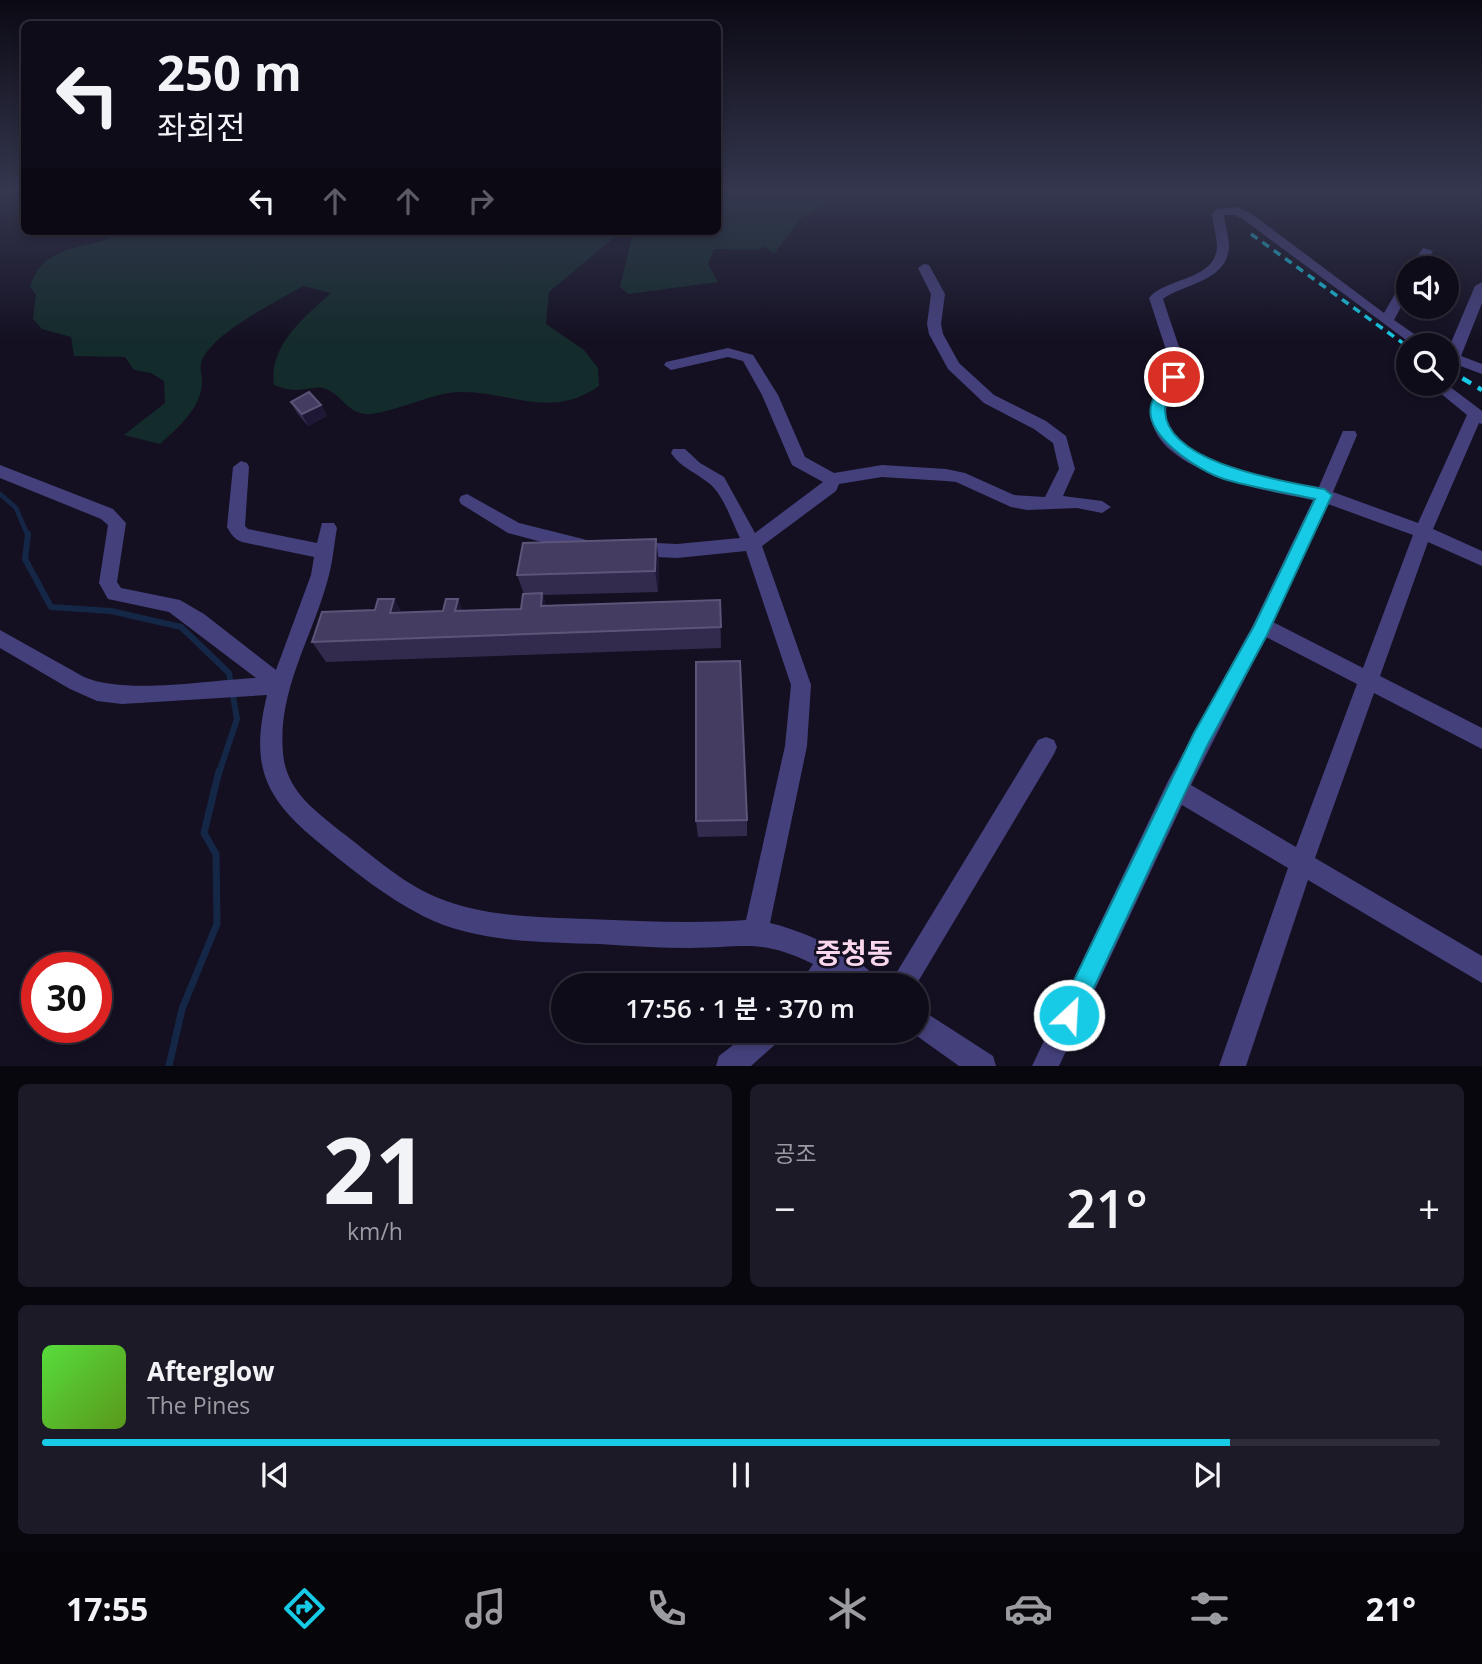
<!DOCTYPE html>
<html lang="ko">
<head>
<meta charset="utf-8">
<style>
	body { margin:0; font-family:"Open Sans","Noto Sans KR",sans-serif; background:#1d1a27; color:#f1f3f6; height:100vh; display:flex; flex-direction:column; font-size:26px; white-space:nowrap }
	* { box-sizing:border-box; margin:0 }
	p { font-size:23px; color:#9b9ba2 }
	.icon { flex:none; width:38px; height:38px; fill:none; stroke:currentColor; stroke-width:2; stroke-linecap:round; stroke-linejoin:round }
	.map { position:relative; height:1066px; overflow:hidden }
	.panel { display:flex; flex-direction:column; gap:18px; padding:18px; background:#08070e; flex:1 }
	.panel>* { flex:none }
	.guide { position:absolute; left:21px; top:21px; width:700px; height:214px; border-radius:10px; box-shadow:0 4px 10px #0003,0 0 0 2px #2f2c39; background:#0f0c1a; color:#f1f3f6; overflow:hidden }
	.tools { position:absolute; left:1396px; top:256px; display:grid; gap:14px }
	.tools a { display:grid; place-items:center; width:63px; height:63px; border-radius:50%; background:#0f0c1a; box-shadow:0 4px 10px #0003,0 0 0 2px #2f2c39; font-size:35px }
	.speed { position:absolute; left:21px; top:952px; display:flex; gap:14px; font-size:35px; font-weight:700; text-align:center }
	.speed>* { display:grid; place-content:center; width:91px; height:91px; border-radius:50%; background:#0f0c1a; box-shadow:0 4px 10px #0003,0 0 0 2px #2f2c39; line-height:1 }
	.speed .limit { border:10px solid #d22; background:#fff; color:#111 }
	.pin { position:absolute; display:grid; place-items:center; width:60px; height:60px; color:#fff; margin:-30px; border:4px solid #fff; border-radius:50%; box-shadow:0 2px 7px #0007 }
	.me { position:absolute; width:77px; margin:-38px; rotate:25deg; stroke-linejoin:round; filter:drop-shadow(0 0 5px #0008) }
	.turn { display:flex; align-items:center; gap:24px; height:147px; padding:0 21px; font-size:32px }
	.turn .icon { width:91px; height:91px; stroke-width:2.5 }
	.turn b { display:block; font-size:49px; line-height:60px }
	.lanes { display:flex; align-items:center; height:66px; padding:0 21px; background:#0003; justify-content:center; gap:35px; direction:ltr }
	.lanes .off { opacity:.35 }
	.big { font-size:52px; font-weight:600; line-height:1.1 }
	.panel .tile { flex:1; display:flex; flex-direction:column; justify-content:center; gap:10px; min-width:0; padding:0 24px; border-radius:10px; background:#1d1a27 }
	.panel .dial { align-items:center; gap:0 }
	.dial b { font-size:91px; line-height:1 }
	.song { display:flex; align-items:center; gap:21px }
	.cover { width:84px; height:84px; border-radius:10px; background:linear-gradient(135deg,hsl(110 70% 55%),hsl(90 70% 35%)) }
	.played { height:7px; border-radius:4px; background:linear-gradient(90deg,#17cae5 85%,#2f2c39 85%) }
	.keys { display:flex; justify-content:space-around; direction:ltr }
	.heat { display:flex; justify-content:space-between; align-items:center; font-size:38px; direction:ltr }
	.panel .tiles { flex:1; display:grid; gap:18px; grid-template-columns:1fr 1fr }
	.tile:last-child { grid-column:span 2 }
	.trip { position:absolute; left:551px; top:973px; width:378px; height:70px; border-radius:35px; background:#0f0c1a; box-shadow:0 4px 10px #0003,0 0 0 2px #2f2c39; font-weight:600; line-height:70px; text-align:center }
	.menu { display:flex; height:112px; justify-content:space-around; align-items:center; background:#06050a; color:#9b9ba2 }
	.menu .icon { width:49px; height:49px }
	.menu .on { color:#17cae5 }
	.menu b { font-size:32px; color:#f1f3f6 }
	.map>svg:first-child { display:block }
	.green { fill:#142b2b }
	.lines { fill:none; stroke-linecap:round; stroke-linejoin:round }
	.stream-far2 { stroke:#152747; stroke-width:4.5 }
	.stream-far1 { stroke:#152747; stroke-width:6 }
	.stream { stroke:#152747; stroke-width:7 }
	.minor { fill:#44407c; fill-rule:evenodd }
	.rail-far1 { stroke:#17cae5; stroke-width:3.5; stroke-dasharray:8 6; stroke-linecap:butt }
	.rail { stroke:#17cae5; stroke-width:4.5; stroke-dasharray:10 8; stroke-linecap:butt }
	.wall { fill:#332b4e }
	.shaded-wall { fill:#1f1835 }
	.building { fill:#453d61; stroke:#5c5579; stroke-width:2 }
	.route { fill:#17cae5; stroke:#0f8395; stroke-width:2 }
	.labels { text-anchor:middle; stroke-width:5; stroke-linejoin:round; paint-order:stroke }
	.near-quarter-label { font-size:28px; font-weight:bold; fill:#fbd7ed; stroke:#141022 }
</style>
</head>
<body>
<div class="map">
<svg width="1482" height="1066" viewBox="0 0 1482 1066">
	<rect width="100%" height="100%" fill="#141022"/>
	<!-- green -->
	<path class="green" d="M718,192H910L895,201L834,203L821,207L800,219L774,254L765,246L760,250L714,249L708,264L718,282L628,294L620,287L632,237L616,236L549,292L546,324L584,350L598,368L599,386C546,423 504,386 448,393C428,396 381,416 366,414C346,412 342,395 326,389C316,385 305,391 294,390C288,390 280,387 274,385C268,347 304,317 331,293L303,286C275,303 215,331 202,360C199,369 202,373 202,382C202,407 177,429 160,444L124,435L165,403L164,381L151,373L134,370L125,357L74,356L71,337L42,329L33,319L36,295L30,287C42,241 95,250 127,231H718Z"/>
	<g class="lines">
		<!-- stream-far2 -->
		<path class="stream-far2" d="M0,494L16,508L28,536"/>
		<!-- stream-far1 -->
		<path class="stream-far1" d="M28,534L25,559L51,607L111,611L181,627L229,673L237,719L219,773"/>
		<!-- stream -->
		<path class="stream" d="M169,1066L182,1009L217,924L216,854L204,833L219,771"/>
		<!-- minor -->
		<g class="minor">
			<path d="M1237,207L1252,214L1384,313L1403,280L1409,276V292L1394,320L1430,345H1413L1244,220L1235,215H1224C1225,225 1229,236 1229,247C1227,282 1184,283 1163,299L1185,365C1179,381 1166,397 1166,415C1169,465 1281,482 1318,489L1343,431H1355L1357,435L1333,492L1418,523L1467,415L1428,383H1445L1482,411V424L1479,423L1433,529L1482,551V566L1428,542L1380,676L1482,728V749L1374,693L1315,858L1482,956V983L1308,880L1246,1066H1219L1288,868L1182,805L1059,1066H1032L1168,781L1253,625L1313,500C1271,492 1153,472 1151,414C1151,397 1164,381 1171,365L1149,298C1166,277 1215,281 1217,247C1217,236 1213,225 1212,214L1217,209ZM1328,504L1413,535L1363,668L1273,622ZM1266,637L1357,684L1296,847L1191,785Z"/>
			<path d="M1423,248L1433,251L1423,268H1410Z"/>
			<path d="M924,264L929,265L945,294L941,324L943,334L959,363L994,395L1046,421L1066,436L1075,469L1063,496L1102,501L1111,507L1102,513L1077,508L1027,510L1011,507L956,482L946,481L882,477L839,484L836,491L762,546L811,685L807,746L770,923C798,929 869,958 880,985H846L835,978L829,985H799L813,964C760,938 745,948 690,948C660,948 630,946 600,944C542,942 476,943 423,916C386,897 355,872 323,846C266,800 249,769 267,695L122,704L97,701L70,689L0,648V630L84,677C126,695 209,680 256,678L169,612L108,599L99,583L108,525L101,519L0,478V465L113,509L126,523L117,582L121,588L180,600L204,614L276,670L311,575L314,557L242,542C234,539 231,534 227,527L233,467L241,461L247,463L249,467L245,526L248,529L317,543L322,523H334L337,528C334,544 333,560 329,575C314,635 277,689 283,753C286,790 313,809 340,831C371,854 400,882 436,897C483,917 538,917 587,919C641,921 693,924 746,920L785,746L791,685L746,551L677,558L635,556L629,554L626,549L629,544L635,542L677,544L740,538C732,522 724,496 710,484C697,473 681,468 671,453L673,449H685L700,463L724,477L755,533L823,482L792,465L762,395L743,361L728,357L671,370L664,365L666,362L728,348L753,355L778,395L805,457L834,473L882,465L946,469L965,473L1014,495L1045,497L1059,469L1053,443L1034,429L984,403L948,369L929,334L927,324L931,294L918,268Z"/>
			<path d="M1482,282V303L1461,356L1482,364V374L1447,361V352L1475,286Z"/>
			<path d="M467,494L519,523L583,539L589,541L592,546L589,551L583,553L508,533L461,504L459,500L461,496Z"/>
			<path d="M1046,737L1054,740L1057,747L1054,754L916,985H889L1038,740Z"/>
			<path d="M917,1007L993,1056L996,1066H959L910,1031H917Z"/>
			<path d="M751,1031H784L780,1040L751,1066H716L719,1056Z"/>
		</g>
		<!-- rail-far1 -->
		<path class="rail-far1" d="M1251,234L1407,346"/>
		<!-- rail -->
		<g class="rail">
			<path d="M1405,344L1409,347"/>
			<path d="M1447,369L1482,390"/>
		</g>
	</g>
	<!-- wall -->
	<g class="wall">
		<path d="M291,402L321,405L327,416L308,426L297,413Z"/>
		<path d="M659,561L658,592L543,595L546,606L720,600L721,648L326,662L312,642L375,610L394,599L401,612L443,611L458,599L463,611L521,609L524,594L517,575Z"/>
		<path d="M747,820V836L698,837L696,821Z"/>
	</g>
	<!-- shaded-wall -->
	<g class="shaded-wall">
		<path d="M321,405L327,416L308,426L302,414Z"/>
		<path d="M656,539L659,561L658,592L655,571Z"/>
		<path d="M542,593L549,614L541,606Z"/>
		<path d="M394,599L405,620L390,613Z"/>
		<path d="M458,599L467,619L455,611Z"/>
	</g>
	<!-- building -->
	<g class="building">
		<path d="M309,392L321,405L302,414L291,402Z"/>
		<path d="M656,539L655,571L517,575L523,543Z"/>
		<path d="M542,593L541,606L720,600L721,627L312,642L322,612L375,610L378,599H394L390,613L443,611L446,599H458L455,611L521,609L523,594Z"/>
		<path d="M740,661L747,820L696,821V662Z"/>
	</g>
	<!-- sky -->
	<linearGradient id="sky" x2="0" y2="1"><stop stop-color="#0b0913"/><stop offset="0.56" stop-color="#34374f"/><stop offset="1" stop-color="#34374f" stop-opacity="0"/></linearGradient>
	<rect width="1482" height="341" fill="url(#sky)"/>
	<!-- route -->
	<path class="route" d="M1174,373L1181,377C1175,387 1164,399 1165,411C1167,464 1284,481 1324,489L1332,495L1267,635L1207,746L1077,1024L1069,1027L1061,1024L1057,1015L1061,1007L1194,733L1254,626L1315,499C1285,492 1253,488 1224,479C1199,471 1140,434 1152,402C1155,393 1164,383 1170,374Z"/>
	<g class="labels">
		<!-- near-quarter labels -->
		<g class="near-quarter-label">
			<text x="854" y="963">중청동</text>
		</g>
	</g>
</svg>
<div class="tools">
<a><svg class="icon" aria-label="sound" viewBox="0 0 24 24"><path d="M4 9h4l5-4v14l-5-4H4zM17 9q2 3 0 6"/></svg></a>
<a><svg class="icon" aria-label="search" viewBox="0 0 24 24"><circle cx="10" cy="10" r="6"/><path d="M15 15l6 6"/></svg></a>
</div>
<div class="speed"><div class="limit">30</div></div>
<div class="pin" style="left:1174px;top:377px;background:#d93025"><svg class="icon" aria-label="arrive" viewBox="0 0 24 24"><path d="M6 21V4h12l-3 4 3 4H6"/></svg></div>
<svg class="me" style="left:1069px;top:1015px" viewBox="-20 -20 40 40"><circle r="17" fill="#17cae5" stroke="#fff" stroke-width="3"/><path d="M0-11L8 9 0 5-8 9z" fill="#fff"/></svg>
<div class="trip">17:56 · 1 분 · 370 m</div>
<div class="guide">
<div class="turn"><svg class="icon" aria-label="left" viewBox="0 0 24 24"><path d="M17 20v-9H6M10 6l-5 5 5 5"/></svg><div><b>250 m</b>좌회전</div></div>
<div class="lanes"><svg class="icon" aria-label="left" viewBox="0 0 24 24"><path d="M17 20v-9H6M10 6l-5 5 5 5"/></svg><svg class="icon off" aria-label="ahead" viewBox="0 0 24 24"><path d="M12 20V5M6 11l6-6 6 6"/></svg><svg class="icon off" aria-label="ahead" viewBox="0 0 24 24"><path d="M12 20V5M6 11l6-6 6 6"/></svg><svg class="icon off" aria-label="right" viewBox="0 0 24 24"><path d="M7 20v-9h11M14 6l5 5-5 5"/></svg></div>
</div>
</div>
<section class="panel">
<div class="tiles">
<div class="tile dial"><b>21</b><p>km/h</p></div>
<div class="tile"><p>공조</p>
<div class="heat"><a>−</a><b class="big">21°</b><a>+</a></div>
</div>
<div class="tile">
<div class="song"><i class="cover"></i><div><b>Afterglow</b><p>The Pines</p></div></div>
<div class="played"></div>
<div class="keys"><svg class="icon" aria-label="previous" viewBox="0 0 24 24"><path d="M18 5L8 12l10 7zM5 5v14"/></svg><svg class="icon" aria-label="pause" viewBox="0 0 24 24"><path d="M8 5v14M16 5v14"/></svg><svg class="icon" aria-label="next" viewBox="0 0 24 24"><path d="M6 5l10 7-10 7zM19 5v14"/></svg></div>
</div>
</div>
</section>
<nav class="menu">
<b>17:55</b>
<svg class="icon on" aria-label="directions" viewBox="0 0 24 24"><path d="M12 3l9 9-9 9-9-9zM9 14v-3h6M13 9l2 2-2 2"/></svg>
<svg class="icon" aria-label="music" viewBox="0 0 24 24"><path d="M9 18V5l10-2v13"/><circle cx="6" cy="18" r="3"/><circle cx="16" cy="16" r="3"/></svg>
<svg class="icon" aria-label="phone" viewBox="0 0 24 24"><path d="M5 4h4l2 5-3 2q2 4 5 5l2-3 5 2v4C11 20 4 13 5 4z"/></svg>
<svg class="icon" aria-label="climate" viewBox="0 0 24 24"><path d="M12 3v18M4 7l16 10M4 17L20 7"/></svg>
<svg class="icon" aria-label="car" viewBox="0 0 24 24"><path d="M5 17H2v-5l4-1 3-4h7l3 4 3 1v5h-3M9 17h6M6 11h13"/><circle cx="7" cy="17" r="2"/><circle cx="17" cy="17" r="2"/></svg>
<svg class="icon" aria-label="filters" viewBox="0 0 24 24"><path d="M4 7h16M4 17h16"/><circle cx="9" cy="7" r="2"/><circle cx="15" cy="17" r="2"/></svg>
<b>21°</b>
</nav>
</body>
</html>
